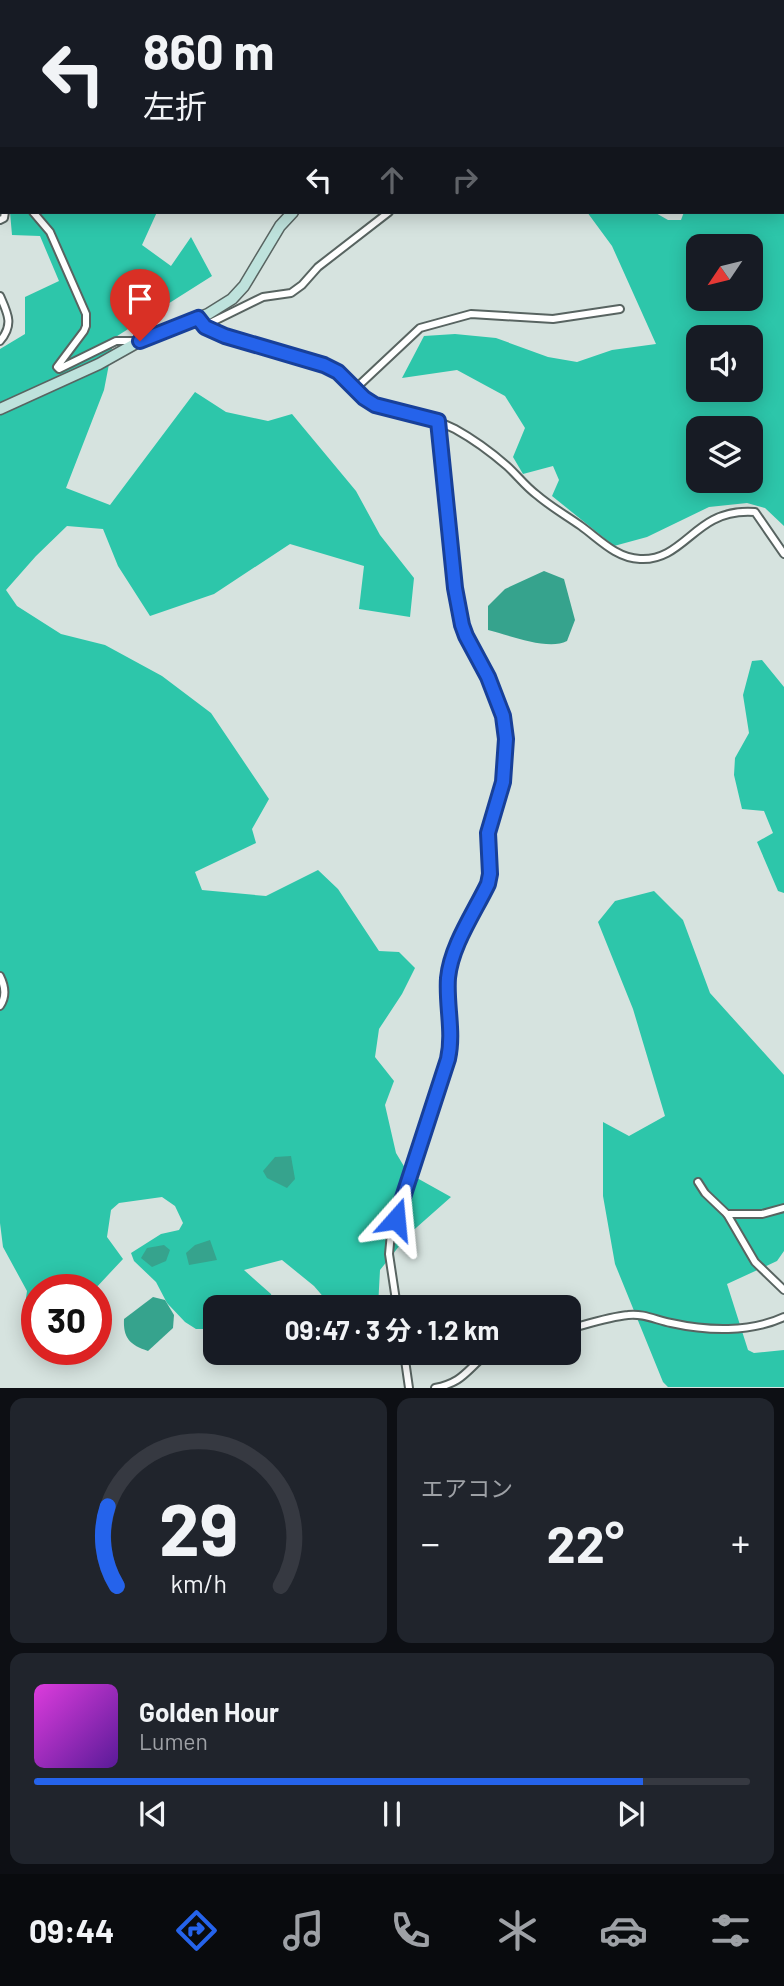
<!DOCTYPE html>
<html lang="ja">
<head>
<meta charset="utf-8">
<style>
	body { margin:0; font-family:Barlow,"Noto Sans JP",sans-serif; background:#20242c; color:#f1f3f6; height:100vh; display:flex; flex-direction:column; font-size:26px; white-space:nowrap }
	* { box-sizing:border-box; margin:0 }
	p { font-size:23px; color:#9ea1a6 }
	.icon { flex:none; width:38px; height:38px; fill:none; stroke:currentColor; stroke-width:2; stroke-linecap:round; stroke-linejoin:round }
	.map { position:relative; height:1388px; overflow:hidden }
	.sheet { display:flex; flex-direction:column; gap:10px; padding:10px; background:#0d0f14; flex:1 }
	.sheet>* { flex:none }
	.guide { position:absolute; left:0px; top:0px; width:784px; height:214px; box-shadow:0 4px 18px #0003; background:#171b24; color:#f1f3f6; overflow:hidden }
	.needle { width:46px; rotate:235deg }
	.tools { position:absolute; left:686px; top:234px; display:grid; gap:14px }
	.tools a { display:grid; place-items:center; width:77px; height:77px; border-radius:14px; background:#171b24; box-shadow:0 4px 18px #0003; font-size:35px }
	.speed { position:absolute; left:21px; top:1274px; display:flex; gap:14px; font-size:35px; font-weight:700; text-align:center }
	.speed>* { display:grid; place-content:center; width:91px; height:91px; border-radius:50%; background:#171b24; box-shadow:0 4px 18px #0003; line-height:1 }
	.speed .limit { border:10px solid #d22; background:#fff; color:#111 }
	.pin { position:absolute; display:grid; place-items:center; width:60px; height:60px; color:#fff; margin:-72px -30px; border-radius:50% 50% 50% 0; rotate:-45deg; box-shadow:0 0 7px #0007 }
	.pin .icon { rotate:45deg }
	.me { position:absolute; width:77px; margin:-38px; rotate:18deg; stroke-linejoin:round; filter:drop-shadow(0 0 5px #0008) }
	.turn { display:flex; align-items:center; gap:24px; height:147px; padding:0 28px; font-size:32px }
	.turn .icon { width:91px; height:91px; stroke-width:2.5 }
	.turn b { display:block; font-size:49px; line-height:60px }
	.lanes { display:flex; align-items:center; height:66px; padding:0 28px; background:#0003; justify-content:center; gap:35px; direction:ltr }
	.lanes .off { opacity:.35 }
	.big { font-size:52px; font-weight:700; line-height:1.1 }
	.sheet .tile { flex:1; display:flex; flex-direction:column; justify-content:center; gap:10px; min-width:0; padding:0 24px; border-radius:14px; background:#20242c }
	.sheet .dial { align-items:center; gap:0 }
	.dial svg { height:182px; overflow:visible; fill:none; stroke:#363941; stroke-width:7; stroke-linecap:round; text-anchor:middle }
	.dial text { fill:#f1f3f6; stroke:none }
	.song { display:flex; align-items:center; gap:21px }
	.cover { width:84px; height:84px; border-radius:10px; background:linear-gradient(135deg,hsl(300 70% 55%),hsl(270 70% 35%)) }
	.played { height:7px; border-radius:4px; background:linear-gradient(90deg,#2563eb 85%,#363941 85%) }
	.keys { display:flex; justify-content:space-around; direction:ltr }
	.heat { display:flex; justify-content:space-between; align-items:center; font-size:38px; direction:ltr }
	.sheet .tiles { flex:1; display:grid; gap:10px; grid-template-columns:1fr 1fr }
	.tile:last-child { grid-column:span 2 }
	.trip { position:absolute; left:203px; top:1295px; width:378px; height:70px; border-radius:14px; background:#171b24; box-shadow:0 4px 18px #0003; font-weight:700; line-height:70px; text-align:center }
	.tab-bar { display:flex; height:112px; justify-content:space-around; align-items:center; background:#090b0e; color:#9ea1a6 }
	.tab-bar .icon { width:49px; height:49px }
	.tab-bar .selected { color:#2563eb }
	.tab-bar b { font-size:32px; color:#f1f3f6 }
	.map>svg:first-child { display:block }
	.forest { fill:#2dc6aa; fill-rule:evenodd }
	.water { fill:#36a38d }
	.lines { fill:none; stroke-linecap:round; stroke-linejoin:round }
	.minor-casing { stroke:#586461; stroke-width:10 }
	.secondary-casing { stroke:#586461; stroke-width:13 }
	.minor { stroke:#fff; stroke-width:6 }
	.secondary { stroke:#bee2dc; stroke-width:10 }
	.route-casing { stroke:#184099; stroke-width:18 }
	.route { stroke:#2563eb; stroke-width:12 }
</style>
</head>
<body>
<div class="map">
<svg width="784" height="1388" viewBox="0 0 784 1388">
	<rect width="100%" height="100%" fill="#d6e3df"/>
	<!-- forest -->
	<g class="forest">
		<path d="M0,0H228L230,2H2V202L0,201Z"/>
		<path d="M754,0H784V526L765,508L747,503L709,507L647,537L614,546L552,496L559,480L553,466L523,474L513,457L525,428L505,396L457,370L402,378L424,336L455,334L496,338L548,357L577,362L612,350L656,344L612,246L587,212H654L668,220H681L684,212H782V2H755ZM698,247H751V299H698ZM698,338H751V390H698ZM698,429H751V481H698Z"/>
		<path d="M10,212H157L142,245L171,266L191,237L212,276L114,338L104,390L66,488L110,505L195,392L226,412L268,421L292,414L356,491L380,535L414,578L410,617L359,609L364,566L290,544L214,594L150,616L118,566L103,529L67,526L36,556L6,590L17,606L61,634L105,645L162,676L211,713L269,799L252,829L256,843L195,872L202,890L266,896L318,870L338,889L379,951L399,952L415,968L402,994L379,1029L375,1057L394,1081L385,1105L396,1153L408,1173L451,1197L408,1235L380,1270L378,1307H332L314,1286L282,1260L244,1270L271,1294L274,1307H215V1329H196L185,1322L167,1303L156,1282L134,1261L131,1253L161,1234L179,1230L183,1223L175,1206L162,1197L119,1203L111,1210L107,1237L123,1259L94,1290H37V1308L31,1311L25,1305L27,1291L3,1247L0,1223V349L25,334V297L59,281L40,236L12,235Z"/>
		<path d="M762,660L784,687V893L778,891L757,842L773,833L764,811L742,809L734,775L735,758L749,733L743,695L752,661Z"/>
		<path d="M654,891L683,920L710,993L784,1075V1251L777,1261L727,1284L748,1350L754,1353L784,1350V1387H668L663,1382L615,1264L603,1196V1122L629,1136L665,1116L633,1009L598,922L615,901Z"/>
	</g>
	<!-- water -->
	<g class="water">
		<path d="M544,571L564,579L575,620L567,641C548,651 509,635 488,630V606L505,589Z"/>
		<path d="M291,1156L295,1179L287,1188L267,1178L263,1171L275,1157Z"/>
		<path d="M210,1240L217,1260L189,1265L186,1253L195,1245Z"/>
		<path d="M164,1245L170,1250L166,1261L152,1267L141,1258L147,1248Z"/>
		<path d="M153,1297L165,1300L174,1315L173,1328L148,1351C130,1345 123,1338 124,1319Z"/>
	</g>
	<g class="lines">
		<!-- minor casing -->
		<g class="minor-casing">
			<g id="minor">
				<path d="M0,190L2,197"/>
				<path d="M33,212L50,232L86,314V326L84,331L57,367L59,369L116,341H138"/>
				<path d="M0,220L4,218L5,212"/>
				<path d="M0,296C8,314 14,325 0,341"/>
				<path d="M198,318L205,327L225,336L324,365C329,367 334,369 338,372C352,381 359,397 373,404C399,418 429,415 455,429C473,439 491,452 507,466C517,475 526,487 537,495C551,507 567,516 581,526C599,539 616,558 640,559C672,561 688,533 713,520C726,513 741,511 755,512L784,554"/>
				<path d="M200,319L210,323L263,297L291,293L302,285L318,267L389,212"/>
				<path d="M355,389L420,328L471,314L553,319L620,309"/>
				<path d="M0,976C5,986 7,996 0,1006"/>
				<path d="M698,1182L705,1193L727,1214L755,1262L784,1290"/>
				<path d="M727,1214H762L784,1208"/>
				<path d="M397,1307L389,1254L391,1233L448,1059C453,1032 446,1005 448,978C451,946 474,913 488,884L490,874L488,833L503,781L506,739L503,716L488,677L465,636L462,625L455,588L438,421"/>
				<path d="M569,1329C588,1324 608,1317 628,1315C643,1313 656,1320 671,1323C707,1331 750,1333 784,1317"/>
				<path d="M404,1353L409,1388"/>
				<path d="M435,1388C464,1382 466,1370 488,1353"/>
			</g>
		</g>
		<!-- secondary casing -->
		<g class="secondary-casing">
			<g id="secondary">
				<path d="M434,2L436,0"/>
				<path d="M0,409L99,364L140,341L208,314L232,299L244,286L280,226L293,212"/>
			</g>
		</g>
		<!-- minor -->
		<use href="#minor" class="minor"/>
		<!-- secondary -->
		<use href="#secondary" class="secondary"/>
	</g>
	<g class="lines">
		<!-- route casing -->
		<g class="route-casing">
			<path id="route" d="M140,341L198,318L205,327L225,336L324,365L338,372L364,398L375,405L438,421L455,588L462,625L466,636L488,677L503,716L506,739L503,782L488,833L490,874L488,884C474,913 451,946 448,978C446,1005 454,1032 448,1059L396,1219"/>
		</g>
		<!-- route -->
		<use href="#route" class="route"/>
	</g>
</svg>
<div class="tools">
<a><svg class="needle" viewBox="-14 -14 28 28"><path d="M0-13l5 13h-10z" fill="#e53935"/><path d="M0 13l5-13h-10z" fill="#9ea1a6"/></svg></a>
<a><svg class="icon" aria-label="sound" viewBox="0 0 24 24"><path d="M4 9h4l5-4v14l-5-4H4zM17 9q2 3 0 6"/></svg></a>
<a><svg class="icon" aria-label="layers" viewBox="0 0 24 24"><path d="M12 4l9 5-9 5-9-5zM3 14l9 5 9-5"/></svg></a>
</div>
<div class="speed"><div class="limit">30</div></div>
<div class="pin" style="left:140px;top:341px;background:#d93025"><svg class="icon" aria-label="arrive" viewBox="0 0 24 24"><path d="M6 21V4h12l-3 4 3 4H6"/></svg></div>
<svg class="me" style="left:396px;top:1219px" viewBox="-20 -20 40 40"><path d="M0-17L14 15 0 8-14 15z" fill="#2563eb" stroke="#fff" stroke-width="4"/></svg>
<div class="trip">09:47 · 3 分 · 1.2 km</div>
<div class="guide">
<div class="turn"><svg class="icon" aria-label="left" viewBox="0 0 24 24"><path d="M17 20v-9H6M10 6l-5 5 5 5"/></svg><div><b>860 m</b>左折</div></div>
<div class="lanes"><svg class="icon" aria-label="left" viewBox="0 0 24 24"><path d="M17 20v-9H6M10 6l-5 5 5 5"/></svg><svg class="icon off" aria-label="ahead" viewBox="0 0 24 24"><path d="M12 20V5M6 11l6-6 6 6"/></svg><svg class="icon off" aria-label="right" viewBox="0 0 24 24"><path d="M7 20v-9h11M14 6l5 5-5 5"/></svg></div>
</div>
</div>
<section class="sheet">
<div class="tiles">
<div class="tile dial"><svg viewBox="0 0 100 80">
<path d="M14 69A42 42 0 1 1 86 69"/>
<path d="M14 69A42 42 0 0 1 10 34" stroke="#2563eb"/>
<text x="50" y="56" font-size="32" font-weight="700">29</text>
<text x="50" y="72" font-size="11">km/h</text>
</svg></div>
<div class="tile"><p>エアコン</p>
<div class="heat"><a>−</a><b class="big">22°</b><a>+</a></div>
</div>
<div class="tile">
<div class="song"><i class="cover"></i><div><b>Golden Hour</b><p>Lumen</p></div></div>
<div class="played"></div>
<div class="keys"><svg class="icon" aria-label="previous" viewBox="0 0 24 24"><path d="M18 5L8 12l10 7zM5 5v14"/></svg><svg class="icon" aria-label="pause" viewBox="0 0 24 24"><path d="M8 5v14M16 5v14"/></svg><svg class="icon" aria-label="next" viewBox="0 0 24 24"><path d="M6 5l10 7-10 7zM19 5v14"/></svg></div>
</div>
</div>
</section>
<nav class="tab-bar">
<b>09:44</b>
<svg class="icon selected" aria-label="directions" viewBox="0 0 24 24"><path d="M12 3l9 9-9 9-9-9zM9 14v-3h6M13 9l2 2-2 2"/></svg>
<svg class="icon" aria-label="music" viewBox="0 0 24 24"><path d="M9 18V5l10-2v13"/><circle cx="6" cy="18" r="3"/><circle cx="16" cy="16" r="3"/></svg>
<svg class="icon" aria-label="phone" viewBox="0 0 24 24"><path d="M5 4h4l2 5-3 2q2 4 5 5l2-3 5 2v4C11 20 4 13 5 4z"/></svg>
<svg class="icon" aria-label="climate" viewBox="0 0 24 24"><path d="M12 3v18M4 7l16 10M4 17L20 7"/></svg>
<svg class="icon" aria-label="car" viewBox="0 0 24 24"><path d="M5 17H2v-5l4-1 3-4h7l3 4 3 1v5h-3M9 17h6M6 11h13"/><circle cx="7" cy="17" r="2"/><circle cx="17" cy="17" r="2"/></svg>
<svg class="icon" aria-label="filters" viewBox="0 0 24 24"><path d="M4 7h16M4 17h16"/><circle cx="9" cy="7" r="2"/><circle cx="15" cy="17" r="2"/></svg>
</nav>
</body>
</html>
